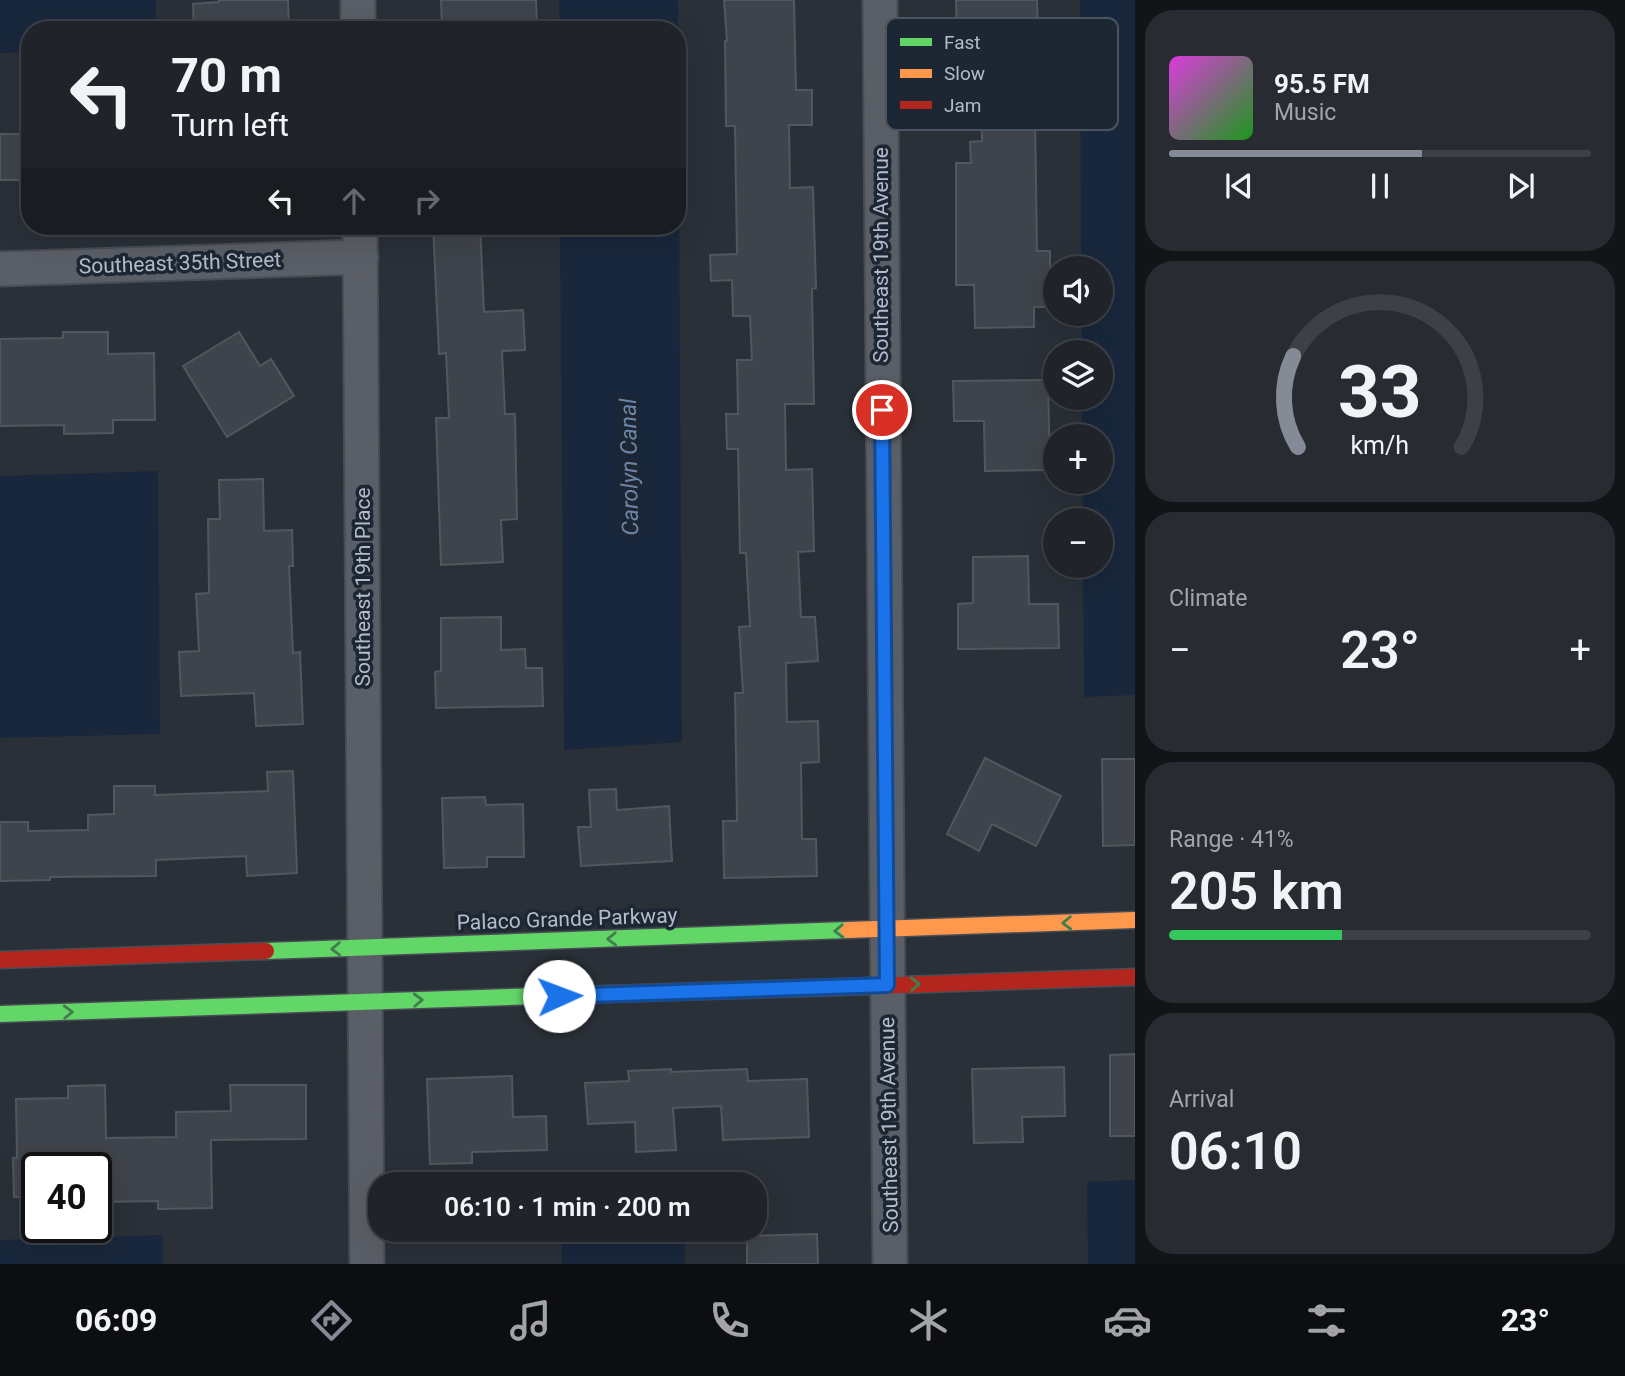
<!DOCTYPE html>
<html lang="en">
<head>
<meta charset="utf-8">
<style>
	body { margin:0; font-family:Roboto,sans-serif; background:#282c32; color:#f1f3f6; height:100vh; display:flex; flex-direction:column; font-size:26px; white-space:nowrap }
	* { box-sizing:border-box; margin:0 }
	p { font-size:23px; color:#a2a4a8 }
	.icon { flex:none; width:38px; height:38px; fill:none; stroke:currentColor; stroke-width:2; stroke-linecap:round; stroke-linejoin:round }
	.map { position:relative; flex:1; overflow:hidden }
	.drawer { display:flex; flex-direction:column; gap:10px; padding:10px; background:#121417; width:490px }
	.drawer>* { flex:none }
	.banner { position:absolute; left:21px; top:21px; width:665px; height:214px; border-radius:28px; box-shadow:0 7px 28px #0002,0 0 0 2px #3d4147; background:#20242a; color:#f1f3f6; overflow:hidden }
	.controls { position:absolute; left:1043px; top:256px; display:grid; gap:14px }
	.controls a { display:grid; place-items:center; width:70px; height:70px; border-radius:50%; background:#20242a; box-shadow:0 7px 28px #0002,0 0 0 2px #3d4147; font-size:35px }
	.speed { position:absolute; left:21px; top:1152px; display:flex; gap:14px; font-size:35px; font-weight:700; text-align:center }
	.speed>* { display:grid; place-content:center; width:91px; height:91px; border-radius:50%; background:#20242a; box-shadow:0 7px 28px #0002,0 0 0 2px #3d4147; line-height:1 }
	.speed .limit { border:4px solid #111; border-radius:10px; background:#fff; color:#111 }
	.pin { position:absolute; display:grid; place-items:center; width:60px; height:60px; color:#fff; margin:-30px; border:4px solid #fff; border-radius:50%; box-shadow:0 2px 7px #0007 }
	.me { position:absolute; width:77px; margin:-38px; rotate:88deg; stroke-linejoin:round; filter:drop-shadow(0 0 5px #0008) }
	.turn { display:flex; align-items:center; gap:24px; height:147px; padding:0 35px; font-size:32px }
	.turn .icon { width:91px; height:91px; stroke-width:2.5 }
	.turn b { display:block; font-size:49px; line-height:60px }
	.lanes { display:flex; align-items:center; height:66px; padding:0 35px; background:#0003; justify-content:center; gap:35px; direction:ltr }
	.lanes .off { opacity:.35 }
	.big { font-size:52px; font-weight:600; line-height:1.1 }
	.drawer .tile { flex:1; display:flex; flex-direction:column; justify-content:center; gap:10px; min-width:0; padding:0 24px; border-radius:28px; background:#282c32 }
	.drawer .dial { align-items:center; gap:0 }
	.dial svg { height:182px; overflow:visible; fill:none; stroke:#3d4147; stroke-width:7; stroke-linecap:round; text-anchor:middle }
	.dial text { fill:#f1f3f6; stroke:none }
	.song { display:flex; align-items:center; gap:21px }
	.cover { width:84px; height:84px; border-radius:10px; background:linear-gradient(135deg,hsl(300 70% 55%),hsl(120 70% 35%)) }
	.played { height:7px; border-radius:4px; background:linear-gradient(90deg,#848b96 60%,#3d4147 60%) }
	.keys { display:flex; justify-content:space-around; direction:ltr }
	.heat { display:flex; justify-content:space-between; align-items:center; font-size:38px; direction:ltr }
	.charge { height:10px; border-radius:5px; background:linear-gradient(90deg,#34c759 41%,#3d4147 0) }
	.trip { position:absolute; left:368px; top:1172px; width:399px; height:70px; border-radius:28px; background:#20242a; box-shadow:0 7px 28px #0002,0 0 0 2px #3d4147; font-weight:600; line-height:70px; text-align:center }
	.tabs { display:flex; height:112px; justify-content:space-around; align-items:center; background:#0d0e11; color:#a2a4a8 }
	.tabs .icon { width:49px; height:49px }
	.tabs .on { color:#848b96 }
	.tabs b { font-size:32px; color:#f1f3f6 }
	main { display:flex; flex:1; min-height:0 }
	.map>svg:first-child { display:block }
	.water { fill:#19273c }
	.building { fill:#3f444c; stroke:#52575f; stroke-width:2 }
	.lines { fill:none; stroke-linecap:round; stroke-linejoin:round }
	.street-casing { stroke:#484c55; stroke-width:37 }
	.fast-casing { stroke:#484c55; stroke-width:19 }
	.slow-casing { stroke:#484c55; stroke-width:19 }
	.jam-casing { stroke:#484c55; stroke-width:19 }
	.street { stroke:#5a5e66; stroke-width:33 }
	.fast { stroke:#63d668; stroke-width:16 }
	.slow { stroke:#ff974d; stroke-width:16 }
	.jam { stroke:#b3261e; stroke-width:16 }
	.oneway { stroke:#407e4e }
	.route-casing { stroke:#114b97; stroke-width:18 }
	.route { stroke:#1a73e8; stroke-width:12 }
	.labels { text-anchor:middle; stroke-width:7; stroke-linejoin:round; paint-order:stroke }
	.street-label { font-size:21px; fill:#b4bcc9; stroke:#1d2633 }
	.water-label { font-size:23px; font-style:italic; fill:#6d86a8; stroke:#1d2633 }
	.key { fill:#1d2633; stroke:#4a5360; stroke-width:2 }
	.key-label { font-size:19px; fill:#b4bcc9 }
</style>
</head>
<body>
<main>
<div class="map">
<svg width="1135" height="1264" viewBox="0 0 1135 1264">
	<rect width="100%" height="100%" fill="#2a3038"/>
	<!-- water -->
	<g class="water">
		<path d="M0,0H156V30H30V52L0,53Z"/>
		<path d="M559,0H678L682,742L564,750L560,226H677V30H559Z"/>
		<path d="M1080,0H1135V695L1084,697L1083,565H1101V520H1083V481H1101V436H1082V397H1101V352H1082V313H1101V268H1081Z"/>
		<path d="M158,471L160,734L0,738V476Z"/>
		<path d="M1135,1180V1264H1088L1087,1182Z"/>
		<rect x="562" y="1230" width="123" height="34"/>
		<path d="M163,1235V1264H0V1240Z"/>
	</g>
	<!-- building -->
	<g class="building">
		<path d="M219,0H288L289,30H194L193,4L219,2Z"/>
		<path d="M441,0H536L537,27L442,30Z"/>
		<path d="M724,0H794L796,90H812V125H789L790,188L813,187L816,288L812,289L814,404H785L786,470L812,469L814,551L798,552L801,617H815L818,661L786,663L787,722L818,721L819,762L801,763L802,839H816L817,876L724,878L723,821H737L735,693H743L739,627L750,626L746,553H740L738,449H727L726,414H738L737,360H752L750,316H733L732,280L711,281L710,255L737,254L735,126H726L725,41H727Z"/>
		<path d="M956,0H1037L1038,36L1042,35L1044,113L1035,114L1037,251H1050V307H1034V327L975,328L974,285H956V163H971L970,142L982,141L981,71L958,72Z"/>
		<rect x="0" y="134" width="30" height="46"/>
		<path d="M433,226H480L484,312L523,310L525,350L502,351L505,414H515L517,519L501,520L503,562L441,565L436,418H449L446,353L439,354Z"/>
		<path d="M63,332H108V354L154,353L155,420H113V433L64,434V425L0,426V339L63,338Z"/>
		<path d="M239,332L260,366L271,359L294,396L227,437L183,366Z"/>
		<path d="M1048,380L1050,470L985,471L984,421H954L953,381Z"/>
		<path d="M263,479L264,531L292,530L293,566H289L293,653L300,652L303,724L256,726L254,693L181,696L179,652L199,651L196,594L209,593L208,519H220L219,480Z"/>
		<path d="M1028,556L1029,604H1058L1059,648L958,649V604L973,603V557Z"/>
		<path d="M501,617V650L525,649L526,668H542L543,706L436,708L435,672L441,671V618Z"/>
		<path d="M985,758L1061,796L1036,846L992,824L979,851L947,834Z"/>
		<path d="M1102,759H1135V845L1103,846Z"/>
		<path d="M293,771L297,873L247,876L246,856L156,860V876L50,877V880L0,881V822H28V831L88,830V815L114,814V786H155V795L268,791L267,772Z"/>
		<path d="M616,789L617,810L669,806L672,861L581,866L578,827H591L589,790Z"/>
		<path d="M485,797L486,805L523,804L524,857H487V867L444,868L442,798Z"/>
		<path d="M1135,1054V1136H1110V1055Z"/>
		<path d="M1064,1067L1065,1116L1022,1117L1023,1142L974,1143L972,1069Z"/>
		<path d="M671,1069V1072L747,1069L748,1081L807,1079L809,1137L723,1140L721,1106L673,1108L676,1150L636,1152L635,1122L588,1124L585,1083L629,1081L628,1071Z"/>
		<path d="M512,1076L513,1117L546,1116L547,1150L472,1152V1163L430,1164L427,1079Z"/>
		<path d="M105,1085L106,1138L176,1137V1112L231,1111L230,1085H306V1139L211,1140L212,1208L158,1209V1201L96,1202V1167H37V1197H14L13,1158H17L16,1099L68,1098V1086Z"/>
		<path d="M817,1234L818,1264H747V1236Z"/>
	</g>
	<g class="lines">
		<!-- street casing -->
		<g class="street-casing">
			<g id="street">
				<path d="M358,0V30"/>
				<path d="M880,0L890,1264"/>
				<path d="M360,226L367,1264"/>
				<path d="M0,269L361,257"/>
			</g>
		</g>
		<!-- fast casing -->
		<g class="fast-casing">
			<g id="fast">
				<path d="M266,951L848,930"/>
				<path d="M0,1014L540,996"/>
			</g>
		</g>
		<!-- slow casing -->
		<g class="slow-casing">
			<g id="slow">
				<path d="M848,930L1135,920"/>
				<path d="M540,996L841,987"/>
			</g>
		</g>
		<!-- jam casing -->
		<g class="jam-casing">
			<g id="jam">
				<path d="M0,960L266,951"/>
				<path d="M841,987L1135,977"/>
			</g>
		</g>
		<!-- street -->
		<use href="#street" class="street"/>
		<!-- fast -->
		<use href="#fast" class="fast"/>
		<!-- slow -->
		<use href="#slow" class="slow"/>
		<!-- jam -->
		<use href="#jam" class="jam"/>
	</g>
	<!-- one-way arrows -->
	<defs><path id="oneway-chevron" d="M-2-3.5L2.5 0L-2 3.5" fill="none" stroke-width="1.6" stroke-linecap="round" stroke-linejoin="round" transform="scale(1.75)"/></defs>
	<g class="oneway">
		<use href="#oneway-chevron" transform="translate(1067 923) rotate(178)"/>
		<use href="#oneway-chevron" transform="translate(839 931) rotate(178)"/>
		<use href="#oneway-chevron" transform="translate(612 939) rotate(178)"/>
		<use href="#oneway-chevron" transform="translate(336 949) rotate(178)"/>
		<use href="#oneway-chevron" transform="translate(915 984) rotate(-2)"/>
		<use href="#oneway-chevron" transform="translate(418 1000) rotate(-2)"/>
		<use href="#oneway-chevron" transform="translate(68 1012) rotate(-2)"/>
	</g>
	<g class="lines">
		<!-- route casing -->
		<g class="route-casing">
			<path id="route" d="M559,996L887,985L882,410"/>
		</g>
		<!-- route -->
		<use href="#route" class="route"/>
	</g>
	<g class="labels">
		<!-- street labels -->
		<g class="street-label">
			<text transform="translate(881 255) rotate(-90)" y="7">Southeast 19th Avenue</text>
			<text transform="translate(180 263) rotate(-2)" y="7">Southeast 35th Street</text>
			<text transform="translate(363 587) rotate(-90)" y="7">Southeast 19th Place</text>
			<text transform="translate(567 919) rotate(-2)" y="7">Palaco Grande Parkway</text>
			<text transform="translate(889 1125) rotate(-91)" y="7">Southeast 19th Avenue</text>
		</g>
		<!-- water labels -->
		<g class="water-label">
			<text transform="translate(629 467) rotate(-91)" y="8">Carolyn Canal</text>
		</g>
	</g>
	<!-- legend -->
	<rect x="886" y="18" width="232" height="112" rx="10" class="key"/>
	<rect x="900" y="38" width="32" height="8" fill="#63d668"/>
	<rect x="900" y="69" width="32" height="9" fill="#ff974d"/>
	<rect x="900" y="101" width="32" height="8" fill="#b3261e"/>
	<g class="key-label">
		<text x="944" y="49">Fast</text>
		<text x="944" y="80">Slow</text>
		<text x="944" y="112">Jam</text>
	</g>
</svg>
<div class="controls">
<a><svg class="icon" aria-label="sound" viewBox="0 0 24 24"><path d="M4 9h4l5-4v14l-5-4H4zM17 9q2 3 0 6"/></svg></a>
<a><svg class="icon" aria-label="layers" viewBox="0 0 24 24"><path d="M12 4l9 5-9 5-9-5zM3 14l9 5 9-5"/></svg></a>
<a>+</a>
<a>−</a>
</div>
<div class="speed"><div class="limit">40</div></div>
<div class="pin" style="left:882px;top:410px;background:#d93025"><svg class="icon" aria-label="arrive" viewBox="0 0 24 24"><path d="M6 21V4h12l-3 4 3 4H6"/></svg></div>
<svg class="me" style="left:559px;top:996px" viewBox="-20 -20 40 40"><circle r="19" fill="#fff"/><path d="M0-13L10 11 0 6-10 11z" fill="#1a73e8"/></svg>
<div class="trip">06:10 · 1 min · 200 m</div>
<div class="banner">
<div class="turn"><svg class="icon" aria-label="left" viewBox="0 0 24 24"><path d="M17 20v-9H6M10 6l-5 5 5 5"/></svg><div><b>70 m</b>Turn left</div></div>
<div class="lanes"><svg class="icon" aria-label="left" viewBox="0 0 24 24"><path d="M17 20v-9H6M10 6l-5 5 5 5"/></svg><svg class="icon off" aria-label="ahead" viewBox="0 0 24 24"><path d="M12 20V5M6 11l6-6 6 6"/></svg><svg class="icon off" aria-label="right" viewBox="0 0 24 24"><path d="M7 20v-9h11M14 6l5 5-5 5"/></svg></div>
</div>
</div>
<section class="drawer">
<div class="tile">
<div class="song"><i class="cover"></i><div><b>95.5 FM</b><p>Music</p></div></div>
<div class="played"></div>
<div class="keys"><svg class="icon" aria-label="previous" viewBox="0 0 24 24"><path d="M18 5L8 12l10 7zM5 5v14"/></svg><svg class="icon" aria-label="pause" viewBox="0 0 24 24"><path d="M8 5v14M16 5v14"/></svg><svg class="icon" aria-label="next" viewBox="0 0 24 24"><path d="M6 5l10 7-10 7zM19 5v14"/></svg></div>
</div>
<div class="tile dial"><svg viewBox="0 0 100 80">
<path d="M14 69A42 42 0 1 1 86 69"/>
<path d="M14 69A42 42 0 0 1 12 29" stroke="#848b96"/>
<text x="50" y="56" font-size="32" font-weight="700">33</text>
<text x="50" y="72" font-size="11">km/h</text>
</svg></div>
<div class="tile"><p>Climate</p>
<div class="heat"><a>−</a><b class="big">23°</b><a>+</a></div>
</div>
<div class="tile"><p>Range · 41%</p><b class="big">205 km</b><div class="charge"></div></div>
<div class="tile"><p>Arrival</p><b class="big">06:10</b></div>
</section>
</main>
<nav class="tabs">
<b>06:09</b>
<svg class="icon on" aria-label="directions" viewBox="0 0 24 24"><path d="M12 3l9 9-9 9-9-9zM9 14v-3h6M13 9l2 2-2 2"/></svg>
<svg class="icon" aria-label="music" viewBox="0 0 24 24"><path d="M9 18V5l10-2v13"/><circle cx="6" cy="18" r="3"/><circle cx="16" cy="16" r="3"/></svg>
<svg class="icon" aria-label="phone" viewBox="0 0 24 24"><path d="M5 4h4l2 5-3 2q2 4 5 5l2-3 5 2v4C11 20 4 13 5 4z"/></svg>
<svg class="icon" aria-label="climate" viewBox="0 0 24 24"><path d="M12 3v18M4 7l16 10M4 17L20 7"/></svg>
<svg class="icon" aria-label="car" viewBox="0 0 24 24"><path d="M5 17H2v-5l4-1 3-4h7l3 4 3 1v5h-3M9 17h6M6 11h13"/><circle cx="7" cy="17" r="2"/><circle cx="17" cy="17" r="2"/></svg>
<svg class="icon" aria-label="filters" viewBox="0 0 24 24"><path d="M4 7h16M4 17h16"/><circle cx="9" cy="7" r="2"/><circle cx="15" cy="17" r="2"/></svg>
<b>23°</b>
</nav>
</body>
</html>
